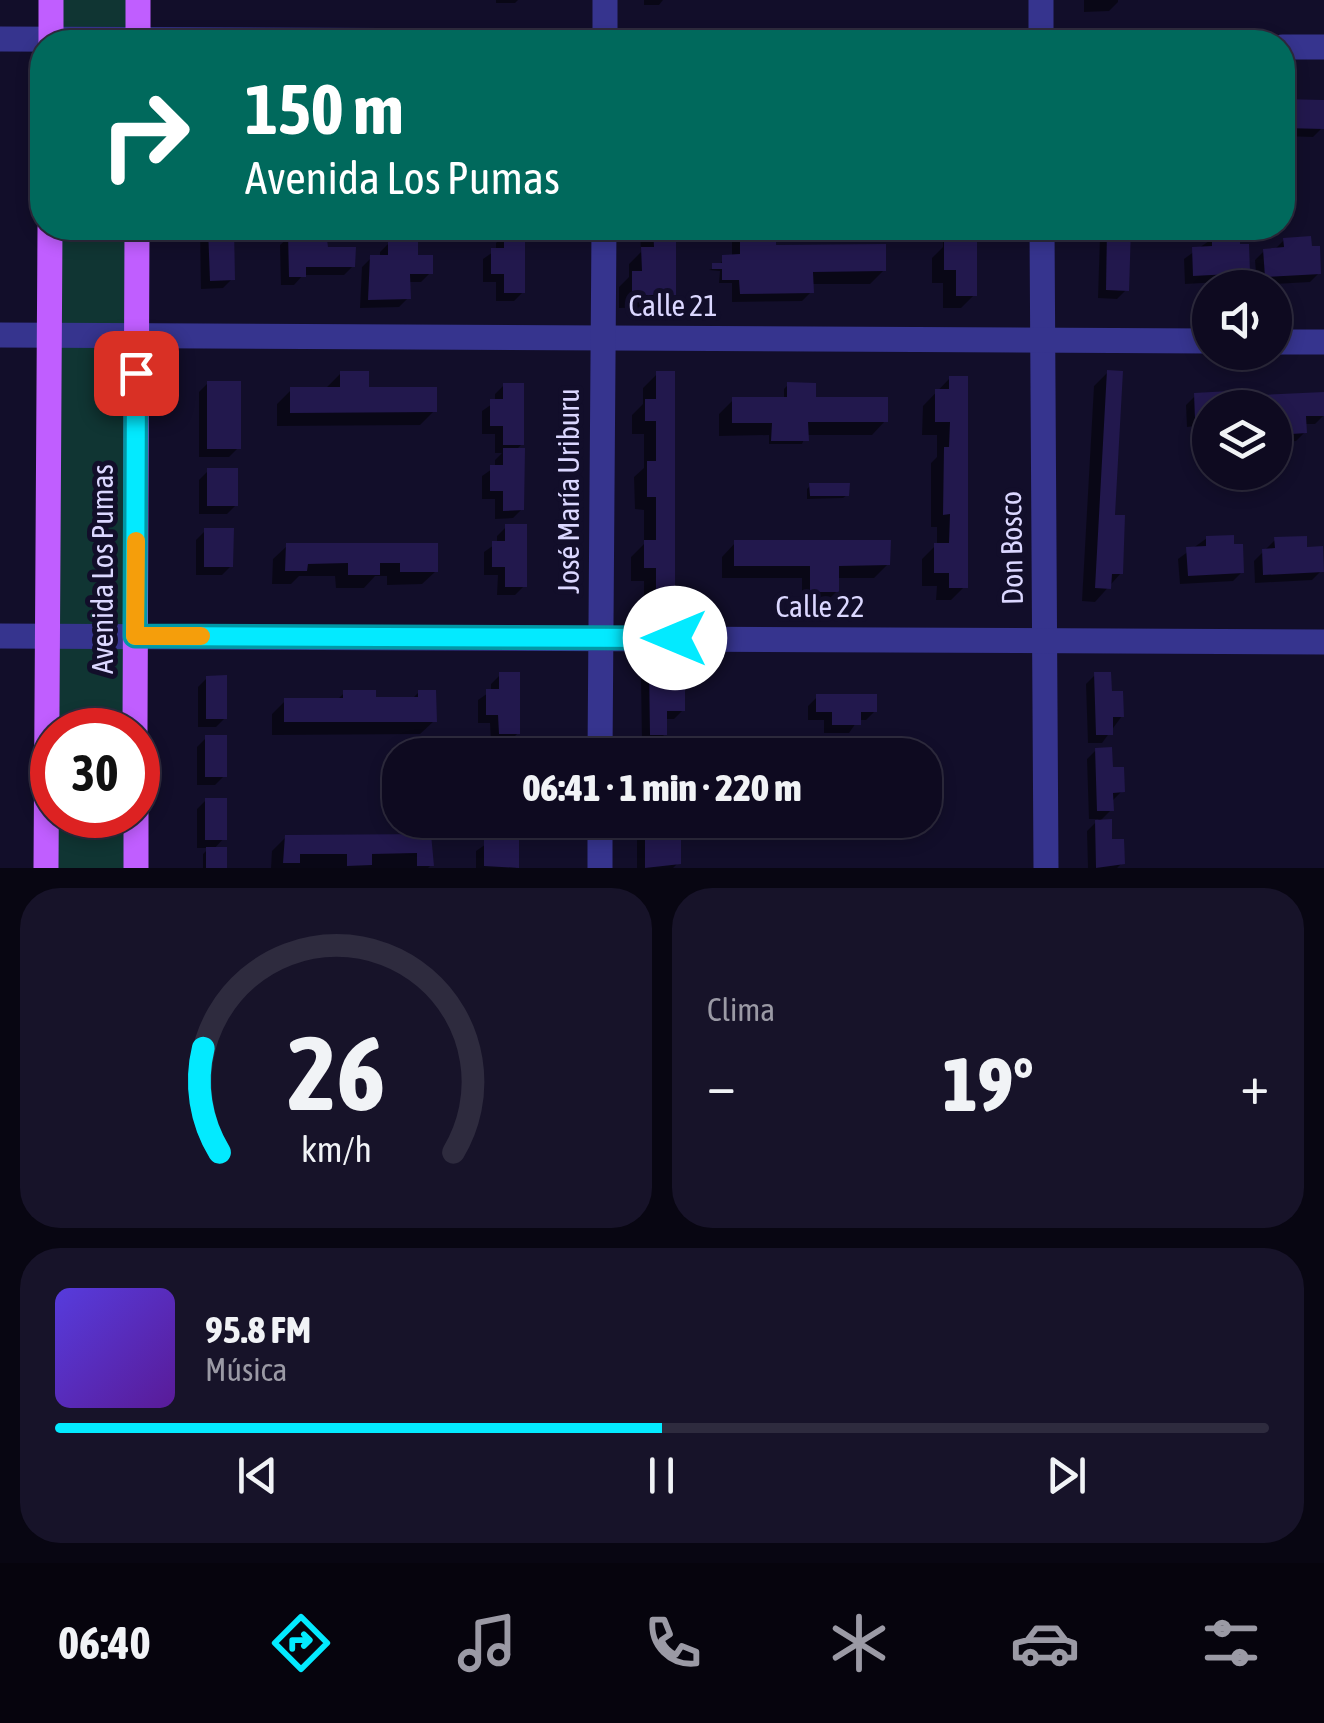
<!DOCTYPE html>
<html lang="es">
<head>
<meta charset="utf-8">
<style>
	body { margin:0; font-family:"Asap Condensed",sans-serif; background:#171329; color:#f1f3f6; height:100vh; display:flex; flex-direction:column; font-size:38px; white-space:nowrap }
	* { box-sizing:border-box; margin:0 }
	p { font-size:32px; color:#9b9aa5 }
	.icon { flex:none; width:55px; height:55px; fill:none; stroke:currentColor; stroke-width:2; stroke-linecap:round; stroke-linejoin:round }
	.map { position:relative; height:868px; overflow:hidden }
	.panel { display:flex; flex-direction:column; gap:20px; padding:20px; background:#080612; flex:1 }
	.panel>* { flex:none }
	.top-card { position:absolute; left:30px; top:30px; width:1265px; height:210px; border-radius:40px; box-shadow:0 5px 15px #0003,0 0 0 2px #2e2b3e; background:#00695c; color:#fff; overflow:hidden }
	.fabs { position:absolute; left:1192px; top:270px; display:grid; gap:20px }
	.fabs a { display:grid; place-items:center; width:100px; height:100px; border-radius:50%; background:#0e0a20; box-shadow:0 5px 15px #0003,0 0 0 2px #2e2b3e; font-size:50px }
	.speed { position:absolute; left:30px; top:708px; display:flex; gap:20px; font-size:50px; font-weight:700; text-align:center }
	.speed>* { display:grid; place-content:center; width:130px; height:130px; border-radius:50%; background:#0e0a20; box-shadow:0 5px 15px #0003,0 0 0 2px #2e2b3e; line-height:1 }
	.speed .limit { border:15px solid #d22; background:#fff; color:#111 }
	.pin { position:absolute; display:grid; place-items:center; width:85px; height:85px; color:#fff; margin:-42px; border-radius:20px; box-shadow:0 5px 15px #0006 }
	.me { position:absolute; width:110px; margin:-55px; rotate:270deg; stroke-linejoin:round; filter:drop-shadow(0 0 8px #0008) }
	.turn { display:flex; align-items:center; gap:35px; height:210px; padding:0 50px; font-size:45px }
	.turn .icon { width:130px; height:130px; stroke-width:2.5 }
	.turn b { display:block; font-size:70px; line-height:85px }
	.big { font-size:75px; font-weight:800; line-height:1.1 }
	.panel .widget { flex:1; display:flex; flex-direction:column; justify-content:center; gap:15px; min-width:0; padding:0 35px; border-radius:40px; background:#171329 }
	.panel .dial { align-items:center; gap:0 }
	.dial svg { height:260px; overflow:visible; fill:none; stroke:#2e2b3e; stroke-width:7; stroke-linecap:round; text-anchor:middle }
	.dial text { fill:#f1f3f6; stroke:none }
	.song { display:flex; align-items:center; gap:30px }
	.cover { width:120px; height:120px; border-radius:15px; background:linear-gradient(135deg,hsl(250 70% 55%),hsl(270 70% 35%)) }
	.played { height:10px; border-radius:5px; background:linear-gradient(90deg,#03eaff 50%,#2e2b3e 50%) }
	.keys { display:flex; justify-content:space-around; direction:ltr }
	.heat { display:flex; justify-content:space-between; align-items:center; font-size:55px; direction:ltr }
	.panel .tiles { flex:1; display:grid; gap:20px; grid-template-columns:1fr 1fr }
	.widget:last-child { grid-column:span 2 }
	.trip { position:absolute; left:382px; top:738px; width:560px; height:100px; border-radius:40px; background:#0e0a20; box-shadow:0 5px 15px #0003,0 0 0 2px #2e2b3e; font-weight:800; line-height:100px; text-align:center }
	.menu { display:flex; height:160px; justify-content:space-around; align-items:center; background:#06040d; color:#9b9aa5 }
	.menu .icon { width:70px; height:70px }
	.menu .current { color:#03eaff }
	.menu b { font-size:45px; color:#f1f3f6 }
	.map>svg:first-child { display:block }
	.green { fill:#103533 }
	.shadow { fill:#0007 }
	.building { fill:#22184d }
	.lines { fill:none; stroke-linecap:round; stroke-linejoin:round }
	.minor { stroke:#36348e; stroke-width:25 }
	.major { stroke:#c05eff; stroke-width:25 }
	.route-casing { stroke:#0298a6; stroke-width:25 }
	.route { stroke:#03eaff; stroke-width:18 }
	.slow { stroke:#f59e0b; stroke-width:18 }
	.labels { text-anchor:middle; stroke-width:10; stroke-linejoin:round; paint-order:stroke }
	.street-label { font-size:30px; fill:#dbd7ff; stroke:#120e2a }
</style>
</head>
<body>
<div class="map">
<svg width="1324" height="868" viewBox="0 0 1324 868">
	<rect width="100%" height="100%" fill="#120e2a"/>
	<!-- green -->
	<g class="green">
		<rect x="53" y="0" width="85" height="42"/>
		<path d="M51,228H137L135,730H52V815H135V868H46Z"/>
	</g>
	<!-- shadow -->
	<g class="shadow">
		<path d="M496,0H518L515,3H496Z"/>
		<path d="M644,0H663L659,5H644Z"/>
		<path d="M1084,0H1118V2L1109,11L1084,12Z"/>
		<path d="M1282,102L1322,128L1313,137L1282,136Z"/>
		<path d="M200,228H231L232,279L223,288L201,289Z"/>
		<path d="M488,228H513L506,234L523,292L514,301H496V282H483V259L496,250V243L505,233H488Z"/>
		<path d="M640,228H673L674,294L660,307L619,308V287L629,277V264L641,252Z"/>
		<path d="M739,228H773V244L770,247L884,270L870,284H811V292L802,301L732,302V283H719L720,271L709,270L719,266L724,258L732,257V235Z"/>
		<path d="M943,228H975V294L961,308H943V283H932V258L943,247Z"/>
		<path d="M1108,228H1128L1126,290L1117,299L1098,298L1100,236Z"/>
		<path d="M290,236L325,249L353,266L344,275H303L294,285H281L280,245Z"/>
		<path d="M1213,238L1247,272L1238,281L1185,284L1184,259Z"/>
		<path d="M1284,240L1319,273L1310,282L1257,285L1255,260L1264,251L1274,250Z"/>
		<path d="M389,243L416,258L430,273L421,282H408V298L399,307L360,308L362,267L371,258H380V252Z"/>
		<path d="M1108,372L1112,517L1121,573L1095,602L1082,601L1094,386Z"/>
		<path d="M341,373L366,390L434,411L420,425L277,426V404L291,390L327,387Z"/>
		<path d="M657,374L672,595L658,609H644V581H631V557L644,544V510L635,509L634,477L644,468V434H632V415L643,404V388Z"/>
		<path d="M950,378L965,586L951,600H936L937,586H922V559L937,544V527H931V463L937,457V435H922L923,406Z"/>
		<path d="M208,383L238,448L229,457H199V392Z"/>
		<path d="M504,385L522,444L515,451L522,509L513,518L495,519V499H482V476L495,467V460L502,453H495V434H482V411L495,402V394Z"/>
		<path d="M788,385L813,400L885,421L872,435H806L802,444H769V435L719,436V414L733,400H784V389Z"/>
		<path d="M1195,396L1210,408V438H1197L1196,426L1187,427L1186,405Z"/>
		<path d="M1262,398L1324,415L1315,424H1304L1305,432L1296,441L1275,442V408H1253Z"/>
		<path d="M208,471L236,505L227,514H199V480Z"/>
		<path d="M810,486L847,495L843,498L807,499V489Z"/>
		<path d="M506,527L524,586L515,595H497L498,575H484V552L497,543V536Z"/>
		<path d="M205,531L231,566L222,575H196V540Z"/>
		<path d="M1207,538L1242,572L1233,581L1180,584L1178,559Z"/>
		<path d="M1275,540L1305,549L1321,571L1312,580L1255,583L1254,561Z"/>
		<path d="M735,543L888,564L874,578H837V591L828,600H802V578H722V557Z"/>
		<path d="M436,545V571L422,584L387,585V576H375L364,588H336L335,576H299L291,584H272L273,559L287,546Z"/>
		<path d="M650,670L665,684L683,710L674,719H665V734L654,745L664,755H641L652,743H642L641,679Z"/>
		<path d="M500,675L518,733L509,742H491L490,723H478V700L491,691V684Z"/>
		<path d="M1095,675L1122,716L1102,743H1088L1086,684Z"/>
		<path d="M207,678L225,718L216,727H198V687Z"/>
		<path d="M419,692L434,721L420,734L272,735V714L286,700H337L344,693L374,700H411Z"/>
		<path d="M817,697L875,711L866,720H858L849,733H824V720H808V706Z"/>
		<path d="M206,738L224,776L215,785H197V747Z"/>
		<path d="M1096,750L1122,791L1113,800L1111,810L1099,822L1122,863L1117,868H1088L1087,831L1099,819H1089L1087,759Z"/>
		<path d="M497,751H515V755H493Z"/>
		<path d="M206,800L224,838L213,850H225V868H203V854L209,848H197V809Z"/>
		<path d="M646,823L678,863L673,868H637V832Z"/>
		<path d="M498,826H516V868H476V851L489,842V835Z"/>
		<path d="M286,837H429L431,865L428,868H271L272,851Z"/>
	</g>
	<!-- building -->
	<g class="building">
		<path d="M1282,99L1324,100V129L1282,128Z"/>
		<path d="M208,228H234L235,280L210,281Z"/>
		<path d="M653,228H676V295H632V271H642L641,247H654Z"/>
		<path d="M740,228H776V245L886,244V271L813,272L814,293L740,294L739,280H722V269H712V263H722V255L740,254Z"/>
		<path d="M956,228H977V296H956V270H944V242H956Z"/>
		<path d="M1107,228H1131L1129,291L1106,290Z"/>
		<path d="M504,231H525V293H504V274H491V248H504Z"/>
		<path d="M326,232L328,247H356L355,267H306V277H289L288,233Z"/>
		<path d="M1240,235V244H1249L1250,273L1193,276L1192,247L1212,246V236Z"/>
		<path d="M1311,236L1312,246H1320L1321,274L1265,277L1263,249L1284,247L1283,238Z"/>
		<path d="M388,240H418V255H433V274H410L411,299L368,300L370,255H388Z"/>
		<path d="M1107,370L1123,371L1115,515H1125L1123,574H1112L1111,589L1095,588Z"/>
		<path d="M340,371H369V387H437V412L290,413V387H340Z"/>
		<path d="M656,371H675V596H656V568H644V540H656V497H647V461H656V421H645V399H656Z"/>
		<path d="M949,376H968V588H949V573H934V543H949L950,514L943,515L944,447H949L950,422H935V389H949Z"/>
		<rect x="207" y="381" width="34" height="68"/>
		<path d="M787,382L816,383V397H888V422H808L809,441H771L772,423H732V397H787Z"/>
		<path d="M503,383H524V445H503V426H490V399H503Z"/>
		<path d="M1248,390L1249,408H1210V430H1205L1204,418L1195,419L1194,393Z"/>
		<path d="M1324,392V416H1306L1307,433L1275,435V408H1262L1261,395Z"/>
		<path d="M503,448H525L524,510L503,511V491H490V465H503Z"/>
		<rect x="207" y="468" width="31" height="38"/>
		<path d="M809,483H850L849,496H810Z"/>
		<path d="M505,524H527V587H505V567H492V541H505Z"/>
		<path d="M204,528H234L233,567H204Z"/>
		<path d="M1234,535V544H1243L1244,573L1188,576L1186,547L1206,546V536Z"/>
		<path d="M1307,536V547L1323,546L1324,572L1263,575L1262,549L1275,548L1274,537Z"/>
		<path d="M734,540H891L890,565L839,566V592H810V566H734Z"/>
		<path d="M286,543H438V572H400V563H380V575H348V563L308,564L307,571H285Z"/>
		<path d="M649,667L667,668V681H685V711H667V735H650Z"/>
		<path d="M499,672H520V734H499L498,715H486V689H499Z"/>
		<path d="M1094,672H1111L1112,691H1123L1124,717H1113V735H1096Z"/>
		<path d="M227,675V719H206V676Z"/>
		<path d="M343,690H376V697H418V690H436L437,722H284V698H343Z"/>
		<path d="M816,694H877V712H861V725H832V712H816Z"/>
		<rect x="205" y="735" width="22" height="42"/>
		<rect x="649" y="742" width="18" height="13"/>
		<path d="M1112,747L1113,767H1124L1125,792L1113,793L1114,811H1097L1095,748Z"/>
		<rect x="205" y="798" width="22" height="42"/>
		<path d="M1112,819V839H1124L1125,864L1096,868L1095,820Z"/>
		<path d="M645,821H663V834H681V864L645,868Z"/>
		<path d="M497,823H519V868L484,866V840H497Z"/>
		<path d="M431,834L434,866H417V853L372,854V865L347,866V854H300V863H283L285,835Z"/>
		<rect x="206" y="847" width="21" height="21"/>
	</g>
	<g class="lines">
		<!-- minor -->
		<g class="minor">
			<path d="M1041,0V42"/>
			<path d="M0,39L795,42"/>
			<path d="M605,42V0"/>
			<path d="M1282,47H1324"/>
			<path d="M1042,228L1046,868"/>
			<path d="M0,335L1210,341"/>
			<path d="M1275,342H1324"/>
			<path d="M0,636L1324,642"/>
			<path d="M600,755L604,228"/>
			<path d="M600,868V820"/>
		</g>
		<!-- major -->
		<g class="major">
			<path d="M51,42V0"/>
			<path d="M138,42V0"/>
			<path d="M135,730L137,228"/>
			<path d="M136,815V868"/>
			<path d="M46,868L50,228"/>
		</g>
	</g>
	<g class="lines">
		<!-- route casing -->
		<g class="route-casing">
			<path id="route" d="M136,373L135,636L675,638"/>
		</g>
		<!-- route -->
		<use href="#route" class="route"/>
		<!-- slow -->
		<path class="slow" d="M136,541L135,636H201"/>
	</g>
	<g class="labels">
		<!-- street labels -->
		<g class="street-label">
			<text x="673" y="316">Calle 21</text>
			<text transform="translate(569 491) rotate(-90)" y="10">José María Uriburu</text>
			<text transform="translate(1012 548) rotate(-91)" y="10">Don Bosco</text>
			<text transform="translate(103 569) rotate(-90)" y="10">Avenida Los Pumas</text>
			<text x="820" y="617">Calle 22</text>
		</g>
	</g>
</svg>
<div class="fabs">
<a><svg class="icon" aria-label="sound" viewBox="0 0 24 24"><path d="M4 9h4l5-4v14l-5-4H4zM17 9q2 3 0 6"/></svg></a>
<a><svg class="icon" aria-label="layers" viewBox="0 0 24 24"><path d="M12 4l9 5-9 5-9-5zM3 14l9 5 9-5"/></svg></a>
</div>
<div class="speed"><div class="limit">30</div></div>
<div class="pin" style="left:136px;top:373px;background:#d93025"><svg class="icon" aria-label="arrive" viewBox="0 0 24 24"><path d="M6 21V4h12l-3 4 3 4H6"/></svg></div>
<svg class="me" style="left:675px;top:638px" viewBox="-20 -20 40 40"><circle r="19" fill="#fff"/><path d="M0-13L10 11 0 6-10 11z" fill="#03eaff"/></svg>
<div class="trip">06:41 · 1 min · 220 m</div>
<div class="top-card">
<div class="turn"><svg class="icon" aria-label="right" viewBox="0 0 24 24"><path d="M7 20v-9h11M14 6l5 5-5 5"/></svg><div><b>150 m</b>Avenida Los Pumas</div></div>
</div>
</div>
<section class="panel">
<div class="tiles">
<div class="widget dial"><svg viewBox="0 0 100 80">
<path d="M14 69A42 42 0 1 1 86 69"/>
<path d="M14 69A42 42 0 0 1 9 37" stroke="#03eaff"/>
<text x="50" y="56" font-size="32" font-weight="700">26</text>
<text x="50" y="72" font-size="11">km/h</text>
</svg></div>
<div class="widget"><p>Clima</p>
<div class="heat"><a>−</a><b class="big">19°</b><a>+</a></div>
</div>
<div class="widget">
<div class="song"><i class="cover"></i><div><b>95.8 FM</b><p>Música</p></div></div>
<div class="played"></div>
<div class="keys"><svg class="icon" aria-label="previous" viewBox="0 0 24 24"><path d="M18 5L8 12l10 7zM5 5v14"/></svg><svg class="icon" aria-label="pause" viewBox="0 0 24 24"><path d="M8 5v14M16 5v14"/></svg><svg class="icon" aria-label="next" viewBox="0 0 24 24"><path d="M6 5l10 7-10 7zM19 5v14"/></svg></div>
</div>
</div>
</section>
<nav class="menu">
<b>06:40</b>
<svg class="icon current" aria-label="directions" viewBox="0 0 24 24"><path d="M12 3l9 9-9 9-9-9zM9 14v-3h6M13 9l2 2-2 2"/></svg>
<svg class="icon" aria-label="music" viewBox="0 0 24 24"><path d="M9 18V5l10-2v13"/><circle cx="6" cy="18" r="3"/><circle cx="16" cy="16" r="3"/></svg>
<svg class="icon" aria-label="phone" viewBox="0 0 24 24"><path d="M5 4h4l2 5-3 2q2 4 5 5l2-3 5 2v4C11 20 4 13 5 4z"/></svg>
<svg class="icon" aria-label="climate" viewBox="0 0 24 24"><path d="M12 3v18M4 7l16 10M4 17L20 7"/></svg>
<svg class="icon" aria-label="car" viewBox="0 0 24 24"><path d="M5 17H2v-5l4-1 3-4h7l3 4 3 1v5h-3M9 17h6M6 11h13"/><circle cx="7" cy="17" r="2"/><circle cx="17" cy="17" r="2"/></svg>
<svg class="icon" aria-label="filters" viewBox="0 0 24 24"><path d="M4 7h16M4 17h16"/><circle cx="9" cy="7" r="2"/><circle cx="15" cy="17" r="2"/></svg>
</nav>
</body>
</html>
